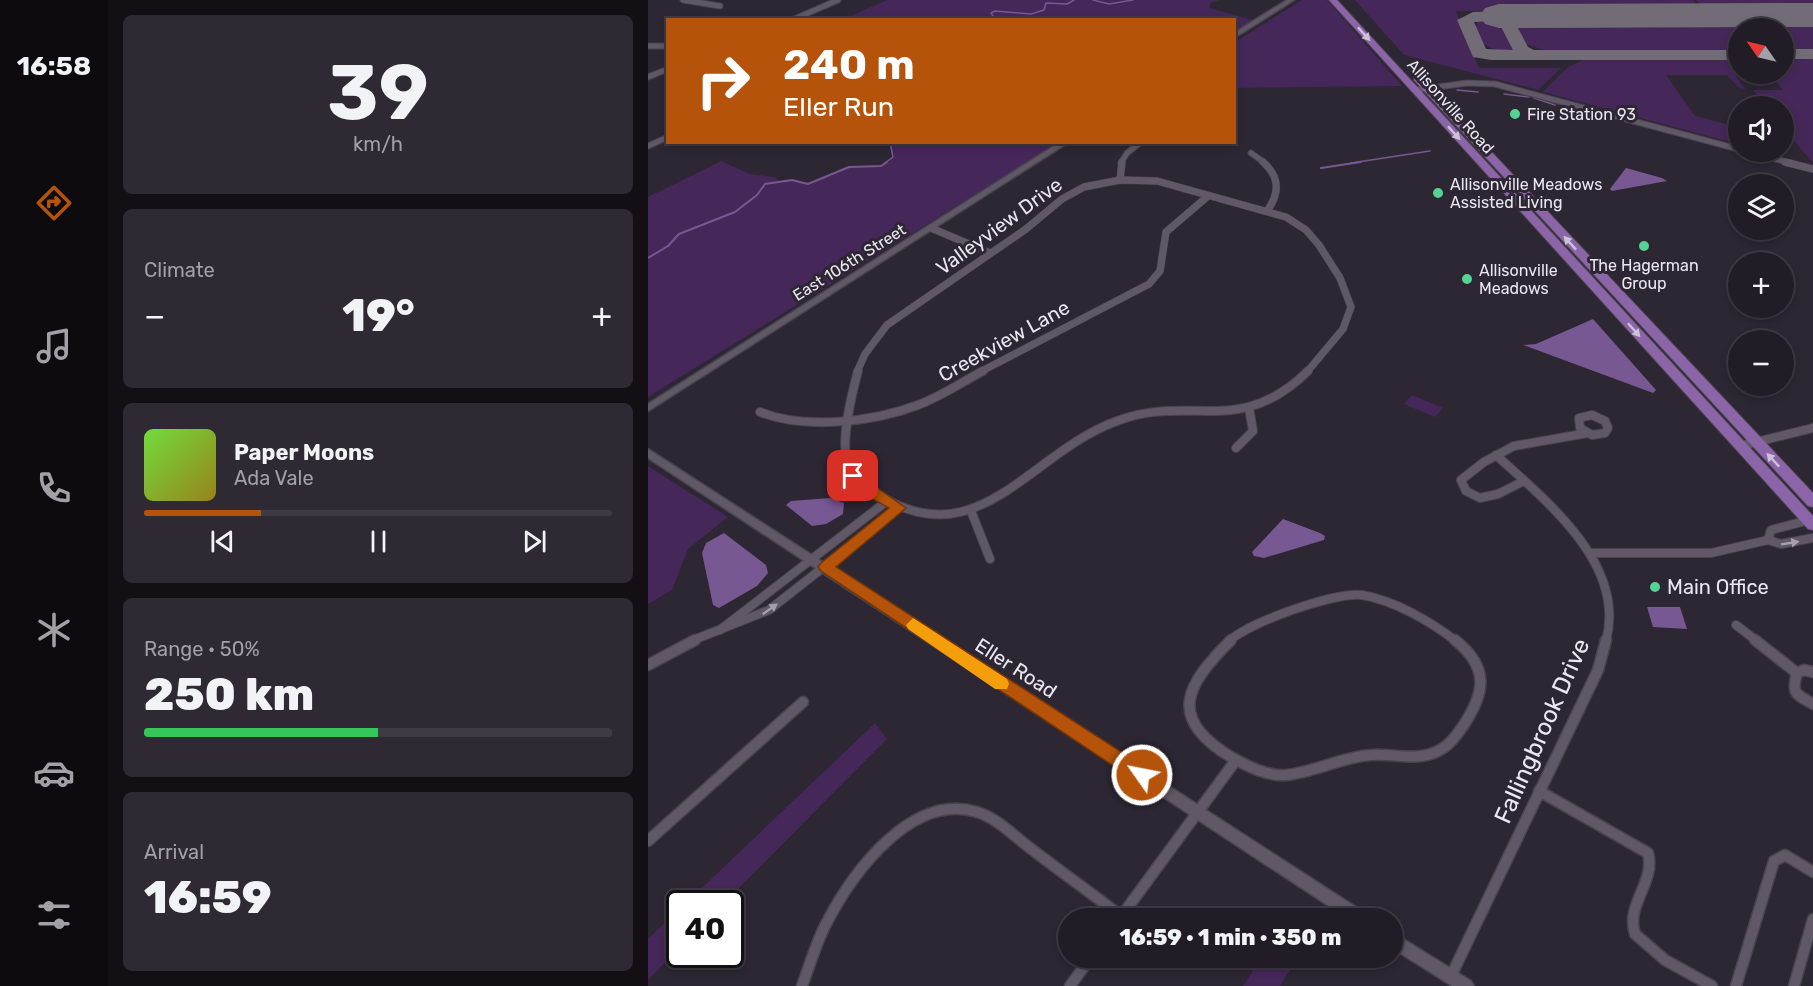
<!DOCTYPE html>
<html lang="en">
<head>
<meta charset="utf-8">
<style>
	body { margin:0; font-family:Rubik,sans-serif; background:#2e2932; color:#f1f3f6; height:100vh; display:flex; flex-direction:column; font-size:22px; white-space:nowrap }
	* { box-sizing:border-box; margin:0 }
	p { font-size:20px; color:#a2a1a7 }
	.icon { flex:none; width:33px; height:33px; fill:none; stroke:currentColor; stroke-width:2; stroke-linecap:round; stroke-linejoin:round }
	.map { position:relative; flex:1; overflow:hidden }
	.side { display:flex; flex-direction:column; gap:15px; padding:15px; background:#130f15; width:540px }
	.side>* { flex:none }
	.guide { position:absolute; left:18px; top:18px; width:570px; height:126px; border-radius:0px; box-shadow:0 3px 9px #0003,0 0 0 2px #3f3a43; background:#b45309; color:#fff; overflow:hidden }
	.needle { width:39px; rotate:304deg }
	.buttons { position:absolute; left:1080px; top:18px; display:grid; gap:12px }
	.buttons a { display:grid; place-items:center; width:66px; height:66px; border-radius:50%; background:#221c26; box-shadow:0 3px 9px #0003,0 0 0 2px #3f3a43; font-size:30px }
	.speed { position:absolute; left:18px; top:890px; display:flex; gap:12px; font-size:30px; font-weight:700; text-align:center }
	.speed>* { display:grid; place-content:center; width:78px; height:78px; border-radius:50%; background:#221c26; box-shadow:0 3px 9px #0003,0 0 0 2px #3f3a43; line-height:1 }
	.speed .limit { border:3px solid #111; border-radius:9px; background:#fff; color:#111 }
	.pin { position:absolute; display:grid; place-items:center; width:51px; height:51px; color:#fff; margin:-26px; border-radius:12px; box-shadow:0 3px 9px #0006 }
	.me { position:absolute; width:66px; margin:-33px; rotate:303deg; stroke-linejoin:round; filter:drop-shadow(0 0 4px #0008) }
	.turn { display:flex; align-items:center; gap:21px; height:126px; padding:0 18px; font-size:27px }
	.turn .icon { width:78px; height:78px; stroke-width:2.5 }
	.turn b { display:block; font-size:42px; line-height:51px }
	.big { font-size:45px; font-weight:800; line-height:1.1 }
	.side .card { flex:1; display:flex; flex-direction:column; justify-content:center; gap:9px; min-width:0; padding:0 21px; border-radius:9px; background:#2e2932 }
	.side .dial { align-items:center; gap:0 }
	.dial b { font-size:78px; line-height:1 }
	.song { display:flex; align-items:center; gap:18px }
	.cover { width:72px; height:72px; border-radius:9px; background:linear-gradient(135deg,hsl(100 70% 55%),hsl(50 70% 35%)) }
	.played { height:6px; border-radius:3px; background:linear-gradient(90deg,#b45309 25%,#3f3a43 25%) }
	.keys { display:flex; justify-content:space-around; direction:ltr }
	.heat { display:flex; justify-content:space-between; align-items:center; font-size:33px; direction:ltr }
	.charge { height:9px; border-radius:4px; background:linear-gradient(90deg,#34c759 50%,#3f3a43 0) }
	.trip { position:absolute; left:410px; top:908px; width:345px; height:60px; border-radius:30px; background:#221c26; box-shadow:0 3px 9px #0003,0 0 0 2px #3f3a43; font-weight:800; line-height:60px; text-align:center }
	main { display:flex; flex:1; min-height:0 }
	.tabs { display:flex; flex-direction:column; width:108px; justify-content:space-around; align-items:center; background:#0e0b0f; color:#a2a1a7 }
	.tabs .icon { width:42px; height:42px }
	.tabs .current { color:#b45309 }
	.tabs b { font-size:27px; color:#f1f3f6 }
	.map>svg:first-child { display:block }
	.green { fill:#45275a }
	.water { fill:#785892 }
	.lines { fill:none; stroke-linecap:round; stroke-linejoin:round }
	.stream-far1 { stroke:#785892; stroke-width:1.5 }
	.stream { stroke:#785892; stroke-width:2 }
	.taxiway { fill:#716c76; fill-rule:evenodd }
	.runway { fill:#716c76; fill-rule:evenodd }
	.minor-far3-casing { stroke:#48434d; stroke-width:7 }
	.minor-far2-casing { stroke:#48434d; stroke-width:8 }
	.minor-far1-casing { stroke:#48434d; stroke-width:10 }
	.minor-casing { stroke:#48434d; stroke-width:13 }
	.tertiary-casing { stroke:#48434d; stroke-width:3 }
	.primary-casing { stroke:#48434d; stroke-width:2 }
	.minor-far3 { stroke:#605866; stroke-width:5 }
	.minor-far2 { stroke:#605866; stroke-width:7 }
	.minor-far1 { stroke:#605866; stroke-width:8 }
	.minor { stroke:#605866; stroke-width:10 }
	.tertiary { fill:#605866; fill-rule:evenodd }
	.primary { fill:#8b65a8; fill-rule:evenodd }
	.oneway { fill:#cec0da }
	.oneway2 { fill:#a6a0aa }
	.route { fill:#b45309; stroke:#753606; stroke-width:1.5 }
	.slow { fill:#f59e0b }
	.poi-dot { fill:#54d395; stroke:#2d2633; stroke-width:2 }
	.labels { text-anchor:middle; stroke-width:6; stroke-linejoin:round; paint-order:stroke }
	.far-street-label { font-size:16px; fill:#ebe7ef; stroke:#2d2633 }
	.far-poi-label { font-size:16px; fill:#ebe7ef; stroke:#2d2633; text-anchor:start }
	.street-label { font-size:20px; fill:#ebe7ef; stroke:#2d2633 }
	.poi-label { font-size:20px; fill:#ebe7ef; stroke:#2d2633; text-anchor:start }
	.near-street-label { font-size:24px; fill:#ebe7ef; stroke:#2d2633 }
</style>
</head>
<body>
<main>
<nav class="tabs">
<b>16:58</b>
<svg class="icon current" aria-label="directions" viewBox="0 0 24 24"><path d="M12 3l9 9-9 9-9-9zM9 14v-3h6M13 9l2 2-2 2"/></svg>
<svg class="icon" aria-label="music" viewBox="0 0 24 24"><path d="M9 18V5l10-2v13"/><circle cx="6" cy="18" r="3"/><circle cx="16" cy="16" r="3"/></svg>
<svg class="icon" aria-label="phone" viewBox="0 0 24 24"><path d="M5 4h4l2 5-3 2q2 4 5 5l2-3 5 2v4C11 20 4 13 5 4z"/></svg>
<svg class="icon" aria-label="climate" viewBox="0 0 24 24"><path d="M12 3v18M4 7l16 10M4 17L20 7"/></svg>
<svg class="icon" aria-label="car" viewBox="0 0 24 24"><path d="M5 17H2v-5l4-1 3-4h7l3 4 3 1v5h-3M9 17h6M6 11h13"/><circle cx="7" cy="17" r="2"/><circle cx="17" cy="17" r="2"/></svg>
<svg class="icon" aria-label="filters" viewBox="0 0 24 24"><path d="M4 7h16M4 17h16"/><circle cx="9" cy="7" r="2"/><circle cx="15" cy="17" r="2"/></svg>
</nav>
<section class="side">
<div class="card dial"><b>39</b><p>km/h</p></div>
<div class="card"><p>Climate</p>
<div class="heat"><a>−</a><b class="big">19°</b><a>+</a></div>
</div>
<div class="card">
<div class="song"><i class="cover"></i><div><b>Paper Moons</b><p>Ada Vale</p></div></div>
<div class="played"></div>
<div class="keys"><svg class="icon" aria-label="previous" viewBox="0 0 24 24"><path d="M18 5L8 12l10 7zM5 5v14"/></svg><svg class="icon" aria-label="pause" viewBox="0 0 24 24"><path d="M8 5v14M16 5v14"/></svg><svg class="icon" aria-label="next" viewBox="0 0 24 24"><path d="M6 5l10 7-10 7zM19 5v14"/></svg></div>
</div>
<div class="card"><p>Range · 50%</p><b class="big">250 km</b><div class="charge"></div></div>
<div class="card"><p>Arrival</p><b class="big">16:59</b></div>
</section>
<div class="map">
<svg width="1165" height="986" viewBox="0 0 1165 986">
	<rect width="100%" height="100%" fill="#2d2633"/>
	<!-- green -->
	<g class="green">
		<path d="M239,0H571L563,3L561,8L608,21L587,34L586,20H194Z"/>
		<path d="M654,0H679L754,86L587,88V42Z"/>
		<path d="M707,0H1045L1052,10L869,11L855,5H846L848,11H808L831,68H913L890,90L756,55Z"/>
		<path d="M1048,0H1165V10H1057Z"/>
		<path d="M1165,21V52H1136V28H1090V52H903L877,44L866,27L876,22Z"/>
		<path d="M829,22H853L868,52C849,51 822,47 829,22Z"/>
		<path d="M942,57H1090V69L1086,73L1097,89L1091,88L1079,75H1018L1047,116L1090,127V144L895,92L920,67Z"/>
		<path d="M1136,57H1165V163L1136,129V106H1118L1105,90H1135L1122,74H1136Z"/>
		<path d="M242,143H410L0,397V197L73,161L102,174L125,177L133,182L144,180L160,184L201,167L233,166L245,157Z"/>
		<path d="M764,395L795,408L787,417L756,404Z"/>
		<path d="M0,466L80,517L40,549L24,590L0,604Z"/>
		<path d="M227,723L239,739L76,903H38Z"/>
		<path d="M31,909V948L0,980V939Z"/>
		<path d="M614,957H650L632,986H595Z"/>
	</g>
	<!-- water -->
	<g class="water">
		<path d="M978,168L1014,178L1019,181L964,191L962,189Z"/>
		<path d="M945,319L1008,390L1005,393L875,345L888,344Z"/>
		<path d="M182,498L196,503L195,514L178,524L164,526L138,505L143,501Z"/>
		<path d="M635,519L672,533L677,536L676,540L616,558L606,556L604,552Z"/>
		<path d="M76,533L118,565L120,573L109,586L71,608L65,605L54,553L58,543Z"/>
		<path d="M999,607H1032L1039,629L1005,627Z"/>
	</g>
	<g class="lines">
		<!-- stream-far1 -->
		<g class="stream-far1">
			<path d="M445,0L461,4L485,0"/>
			<path d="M342,20L347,19L343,13L347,11L383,14L396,10L398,3L419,4L426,0"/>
			<path d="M809,90L830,92"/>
			<path d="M856,94L881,97"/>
			<path d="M886,98L907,105"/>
			<path d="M917,117L923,109"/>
			<path d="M237,163L245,157L242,142"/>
			<path d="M703,163L782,151"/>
		</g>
		<!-- stream -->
		<g class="stream">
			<path d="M673,168L713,162"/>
			<path d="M0,258L20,246L31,234L87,212L109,195L117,184L144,180L160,184L201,167L233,166L239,162"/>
		</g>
		<!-- taxiway -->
		<g class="taxiway">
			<path d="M856,11L862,13L880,47L886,50H1090V60H843L825,57L809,20L825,12ZM850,21L865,50L838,49L826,22Z"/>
			<rect x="1136" y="49" width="29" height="10"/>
		</g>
		<!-- runway -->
		<path class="runway" d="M1165,3V27L851,28L837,24L832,16L837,8L851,4Z"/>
		<!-- minor-far3 casing -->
		<g class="minor-far3-casing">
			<g id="minor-far3">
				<path d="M35,0L72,6"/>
				<path d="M144,20L190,0"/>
				<path d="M0,46H20"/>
				<path d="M0,77L20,69"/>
				<path d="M767,90L819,83L847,84L1090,149"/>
				<path d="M0,146L20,137"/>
				<path d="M1099,152L1143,163"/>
				<path d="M603,153L617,163"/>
				<path d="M473,163L479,153L493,142"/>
			</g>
		</g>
		<!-- minor-far2 casing -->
		<g class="minor-far2-casing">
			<g id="minor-far2">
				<path d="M615,162C632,177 632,193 619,211"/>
				<path d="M1137,162L1165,169"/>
				<path d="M472,180L474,162"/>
				<path d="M283,228L342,253"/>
				<path d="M209,372L217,354L239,325L378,229L414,199L436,187L472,180L509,181L638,217L658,230L671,245L692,278L703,307L695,329L659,372"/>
				<path d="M332,372L501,284L512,271L518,232L560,196"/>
			</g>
		</g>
		<!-- minor-far1 casing -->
		<g class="minor-far1-casing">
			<g id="minor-far1">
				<path d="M210,371C204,393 193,439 199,460C202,474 212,484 224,491C329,562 380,453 469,421C542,393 591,439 660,371"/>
				<path d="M112,412C157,430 225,422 270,405C292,397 314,382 335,371"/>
				<path d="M944,415L957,421L960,428L957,433L944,435L932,428L931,418Z"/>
				<path d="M1092,446L1165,428"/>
				<path d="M588,448L605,431L601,408"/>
				<path d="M848,455C897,500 979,564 958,641"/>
				<path d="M876,481L850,494L832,498L818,491L813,480L836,462L866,446L940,433"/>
				<path d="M323,511L342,559"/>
				<path d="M1120,540L1123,530L1165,519"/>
				<path d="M942,553H1063L1120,540L1133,544L1165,538"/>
				<path d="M1088,625L1109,641"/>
				<path d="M72,630L239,501"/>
				<path d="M43,641L121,610L251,508"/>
				<path d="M581,641C602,622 686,592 714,595C746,600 783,622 808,641"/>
			</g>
		</g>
		<!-- minor casing -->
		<g class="minor-casing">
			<g id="minor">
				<path d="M583,640C538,685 518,718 583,757C599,766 620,777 639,775C667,772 694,757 723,755C745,753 769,762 790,751C801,746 808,736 815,726C838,692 841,667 807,640"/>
				<path d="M1107,640L1149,673"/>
				<path d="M0,665L47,640"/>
				<path d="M1165,672L1156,670L1149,673C1143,694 1148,694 1165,704"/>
				<path d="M891,791L1000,853C1008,882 977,905 987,934L1017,960L1064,986"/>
				<path d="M0,841L155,702"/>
				<path d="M472,918L588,760"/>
				<path d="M803,976L950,670L958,640"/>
				<path d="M154,986C162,965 168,942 179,922C205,872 264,792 329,812C349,818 366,836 382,848C412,871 443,893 473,916"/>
				<path d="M422,986L443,957"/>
				<path d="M1088,986L1126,861L1137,855L1165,872"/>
				<path d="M1146,986L1165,919"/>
			</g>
		</g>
		<!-- tertiary casing -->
		<g class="tertiary-casing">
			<g id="tertiary">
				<path d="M639,0H646L586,38V33Z"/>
				<path d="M412,142H421L0,411V404Z"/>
				<path d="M0,449L717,913L719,918H699L0,458Z"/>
				<path d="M744,932L823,981L826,986H804L744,948Z"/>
			</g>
		</g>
		<!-- primary casing -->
		<g class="primary-casing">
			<g id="primary">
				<path d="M681,0H689L1165,516V530L1160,529Z"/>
				<path d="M766,76H772L1165,493V507L1160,506L766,80Z"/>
			</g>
		</g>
		<!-- minor-far3 -->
		<use href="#minor-far3" class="minor-far3"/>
		<!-- minor-far2 -->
		<use href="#minor-far2" class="minor-far2"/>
		<!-- minor-far1 -->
		<use href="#minor-far1" class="minor-far1"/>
		<!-- minor -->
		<use href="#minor" class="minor"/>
		<!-- tertiary -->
		<use href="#tertiary" class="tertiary"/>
		<!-- primary -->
		<use href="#primary" class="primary"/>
	</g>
	<!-- one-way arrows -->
	<defs><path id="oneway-solid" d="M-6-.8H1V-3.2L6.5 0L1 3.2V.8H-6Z" transform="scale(1.5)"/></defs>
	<g class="oneway">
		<use href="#oneway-solid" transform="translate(716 34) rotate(48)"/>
		<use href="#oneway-solid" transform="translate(806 133) rotate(48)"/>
		<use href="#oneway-solid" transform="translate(922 243) rotate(-133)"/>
		<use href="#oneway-solid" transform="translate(986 330) rotate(48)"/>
		<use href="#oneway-solid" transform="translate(1125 460) rotate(-133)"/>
	</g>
	<g class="oneway2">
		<use href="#oneway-solid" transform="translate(1142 543) rotate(-9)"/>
		<use href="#oneway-solid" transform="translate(122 609) rotate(-35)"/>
	</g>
	<!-- route -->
	<path class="route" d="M205,471L258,508L188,567L501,770L503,775L501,781L494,783L488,781L173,571L170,567L173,563L241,508C225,499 208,491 198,476Z"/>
	<!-- slow -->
	<path class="slow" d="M265,618L359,679L361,684L359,689H347L260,629L258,625Z"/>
	<!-- markers -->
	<g class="poi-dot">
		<circle cx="867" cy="114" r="6"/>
		<circle cx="790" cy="193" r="6"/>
		<circle cx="996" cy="246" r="6"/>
		<circle cx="819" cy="279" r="6"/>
		<circle cx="1007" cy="587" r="6"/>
	</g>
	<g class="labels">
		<!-- far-street labels -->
		<g class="far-street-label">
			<text transform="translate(803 106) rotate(48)" y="6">Allisonville Road</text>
			<text transform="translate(201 262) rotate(-32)" y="6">East 106th Street</text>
		</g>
		<!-- far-poi labels -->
		<g class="far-poi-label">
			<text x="879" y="120">Fire Station 93</text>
			<text x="802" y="190">Allisonville Meadows<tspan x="802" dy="18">Assisted Living</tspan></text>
			<text x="996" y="271" text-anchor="middle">The Hagerman<tspan x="996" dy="18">Group</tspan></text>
			<text x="831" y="276">Allisonville<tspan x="831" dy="18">Meadows</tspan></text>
		</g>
		<!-- street labels -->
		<g class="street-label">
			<text transform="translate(351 226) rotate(-36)" y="7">Valleyview Drive</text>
			<text transform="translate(356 341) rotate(-29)" y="7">Creekview Lane</text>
			<text transform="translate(368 668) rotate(33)" y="7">Eller Road</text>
		</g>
		<!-- poi labels -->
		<g class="poi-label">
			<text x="1019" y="594">Main Office</text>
		</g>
		<!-- near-street labels -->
		<g class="near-street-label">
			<text transform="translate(894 731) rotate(-66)" y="8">Fallingbrook Drive</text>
		</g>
	</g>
</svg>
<div class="buttons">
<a><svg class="needle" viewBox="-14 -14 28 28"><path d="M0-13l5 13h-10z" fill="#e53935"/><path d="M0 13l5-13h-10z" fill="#a2a1a7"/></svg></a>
<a><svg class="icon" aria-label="sound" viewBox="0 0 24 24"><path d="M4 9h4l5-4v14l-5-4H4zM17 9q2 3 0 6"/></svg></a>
<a><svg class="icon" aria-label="layers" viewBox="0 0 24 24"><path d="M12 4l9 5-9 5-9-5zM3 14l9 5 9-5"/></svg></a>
<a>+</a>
<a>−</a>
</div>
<div class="speed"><div class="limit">40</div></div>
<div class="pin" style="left:205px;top:476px;background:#d93025"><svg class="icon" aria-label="arrive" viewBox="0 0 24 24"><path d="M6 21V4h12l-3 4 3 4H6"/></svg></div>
<svg class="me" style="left:494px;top:775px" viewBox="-20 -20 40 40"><circle r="17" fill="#b45309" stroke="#fff" stroke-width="3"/><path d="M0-11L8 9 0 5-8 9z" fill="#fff"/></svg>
<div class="trip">16:59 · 1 min · 350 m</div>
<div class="guide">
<div class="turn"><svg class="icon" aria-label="right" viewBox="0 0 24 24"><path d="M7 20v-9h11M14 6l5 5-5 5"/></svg><div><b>240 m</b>Eller Run</div></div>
</div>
</div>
</main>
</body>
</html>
